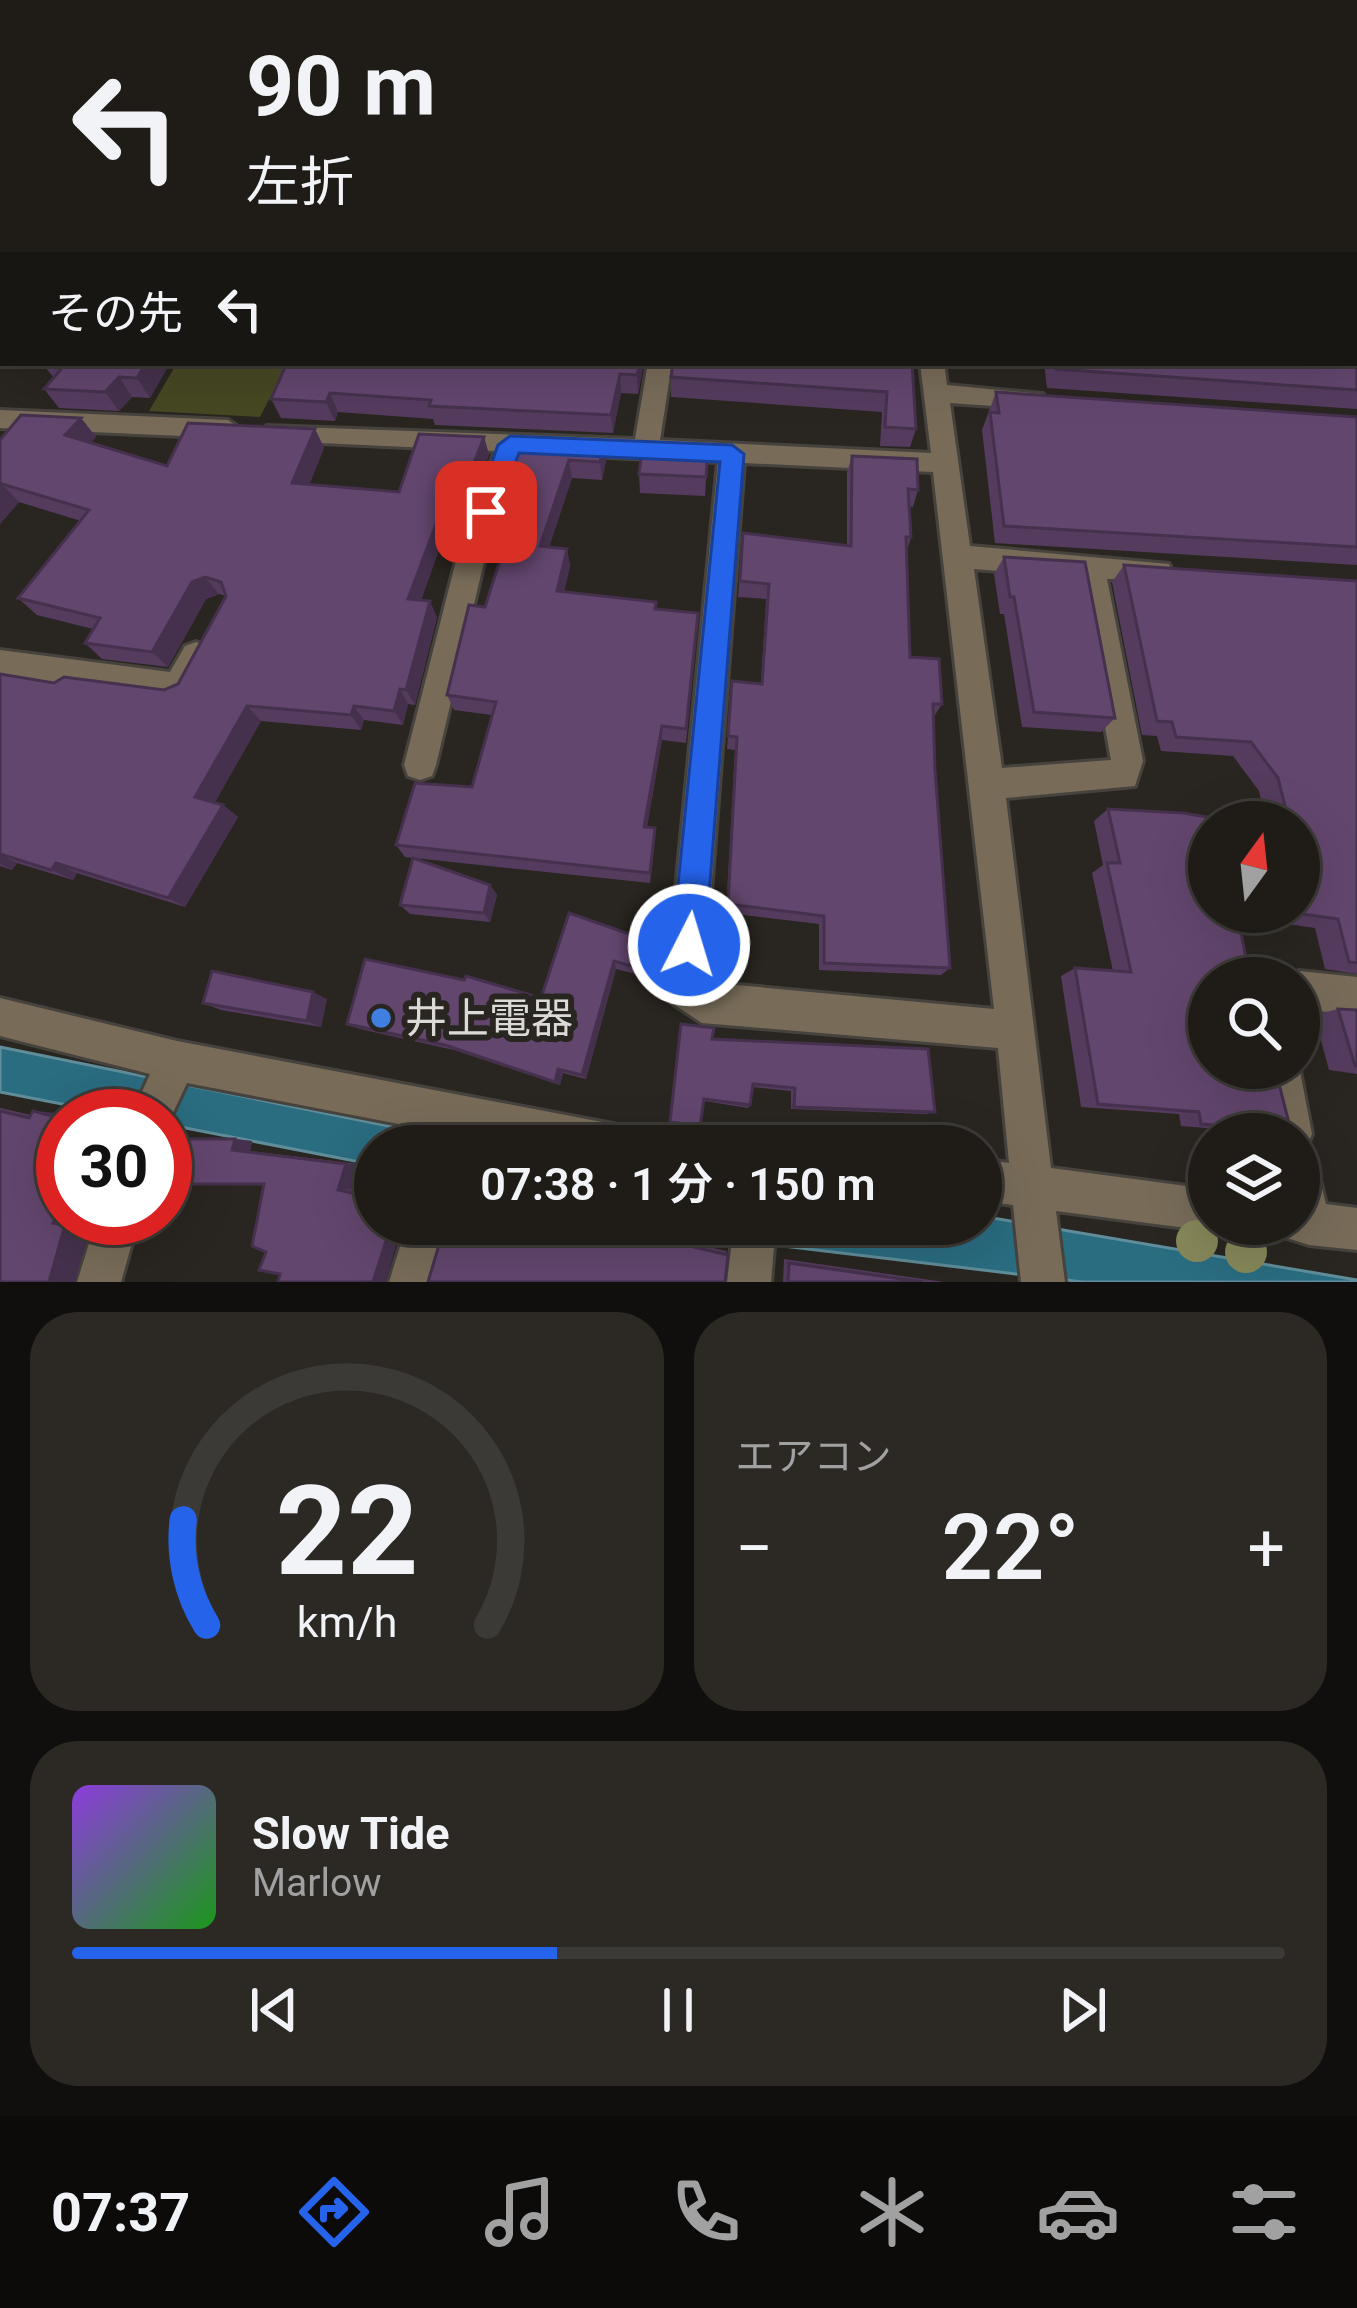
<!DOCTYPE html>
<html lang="ja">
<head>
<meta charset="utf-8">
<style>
	body { margin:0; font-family:Roboto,"Noto Sans JP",sans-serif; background:#2c2925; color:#f1f3f6; height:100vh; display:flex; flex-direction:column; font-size:45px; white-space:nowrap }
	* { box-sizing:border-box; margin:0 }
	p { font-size:39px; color:#a1a1a2 }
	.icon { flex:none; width:66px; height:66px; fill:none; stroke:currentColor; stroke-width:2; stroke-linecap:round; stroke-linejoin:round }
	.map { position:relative; height:1282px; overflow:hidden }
	.sheet { display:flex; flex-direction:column; gap:30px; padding:30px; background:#110f0d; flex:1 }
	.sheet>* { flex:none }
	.hud { position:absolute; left:0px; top:0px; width:1359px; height:366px; box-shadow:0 12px 48px #0002,0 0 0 3px #3c3a37; background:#1f1c18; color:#f1f3f6; overflow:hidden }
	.needle { width:78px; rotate:15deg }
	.controls { position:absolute; left:1188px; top:801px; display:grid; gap:24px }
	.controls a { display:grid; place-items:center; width:132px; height:132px; border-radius:50%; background:#1f1c18; box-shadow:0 12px 48px #0002,0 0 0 3px #3c3a37; font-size:60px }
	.speed { position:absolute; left:36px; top:1089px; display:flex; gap:24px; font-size:60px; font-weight:700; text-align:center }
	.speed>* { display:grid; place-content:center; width:156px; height:156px; border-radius:50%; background:#1f1c18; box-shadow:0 12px 48px #0002,0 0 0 3px #3c3a37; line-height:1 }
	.speed .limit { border:18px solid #d22; background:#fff; color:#111 }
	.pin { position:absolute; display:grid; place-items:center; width:102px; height:102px; color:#fff; margin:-51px; border-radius:24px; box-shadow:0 6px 18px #0006 }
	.me { position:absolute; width:132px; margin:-66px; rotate:5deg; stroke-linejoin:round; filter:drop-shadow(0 0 9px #0008) }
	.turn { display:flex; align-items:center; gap:42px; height:252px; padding:0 48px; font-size:54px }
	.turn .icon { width:156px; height:156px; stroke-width:2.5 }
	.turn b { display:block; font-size:84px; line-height:102px }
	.then { display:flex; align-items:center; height:114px; padding:0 48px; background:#0003; gap:24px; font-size:45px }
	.big { font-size:90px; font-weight:600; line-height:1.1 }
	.sheet .card { flex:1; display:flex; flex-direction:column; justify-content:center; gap:18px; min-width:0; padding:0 42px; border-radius:48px; background:#2c2925 }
	.sheet .dial { align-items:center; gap:0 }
	.dial svg { height:312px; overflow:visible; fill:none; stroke:#3c3a37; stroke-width:7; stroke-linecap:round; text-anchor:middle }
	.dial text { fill:#f1f3f6; stroke:none }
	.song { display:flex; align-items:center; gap:36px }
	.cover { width:144px; height:144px; border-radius:18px; background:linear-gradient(135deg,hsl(270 70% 55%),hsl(120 70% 35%)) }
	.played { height:12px; border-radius:6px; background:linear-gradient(90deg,#2563eb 40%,#3c3a37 40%) }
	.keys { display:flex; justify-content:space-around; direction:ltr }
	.heat { display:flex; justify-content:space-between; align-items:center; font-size:66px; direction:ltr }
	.sheet .tiles { flex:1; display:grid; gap:30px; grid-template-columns:1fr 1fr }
	.card:last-child { grid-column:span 2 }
	.trip { position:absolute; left:354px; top:1125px; width:648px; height:120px; border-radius:60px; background:#1f1c18; box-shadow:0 12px 48px #0002,0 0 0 3px #3c3a37; font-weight:600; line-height:120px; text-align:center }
	.menu { display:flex; height:192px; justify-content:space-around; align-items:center; background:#0c0b0a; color:#a1a1a2 }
	.menu .icon { width:84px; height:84px }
	.menu .on { color:#2563eb }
	.menu b { font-size:54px; color:#f1f3f6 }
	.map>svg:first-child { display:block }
	.green { fill:#464823 }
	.water { fill:#2a6c80; stroke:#5f8d9a; stroke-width:3 }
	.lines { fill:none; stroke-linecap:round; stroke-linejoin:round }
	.minor-casing { stroke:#46423d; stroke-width:6 }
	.minor { fill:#786c59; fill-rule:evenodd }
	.tree { fill:#868759 }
	.wall { fill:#553c5f }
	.shaded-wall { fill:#45314d }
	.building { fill:#63466e; stroke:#45314d; stroke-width:3 }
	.route { fill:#2563eb; stroke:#184099; stroke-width:3 }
	.shop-dot { fill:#3f7fe0; stroke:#292520; stroke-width:4.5 }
	.labels { text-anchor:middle; stroke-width:12; stroke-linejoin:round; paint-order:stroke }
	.near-poi-label { font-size:42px; fill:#dcdad6; stroke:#292520; text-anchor:start }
</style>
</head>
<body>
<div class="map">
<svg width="1357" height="1282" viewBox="0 0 1357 1282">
	<rect width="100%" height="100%" fill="#292520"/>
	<!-- green -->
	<path class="green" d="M177,363H288L260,417L149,411Z"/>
	<!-- water -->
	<g class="water">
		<path d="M0,1047L487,1146H375V1165L165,1124V1116H124L0,1092Z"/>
		<path d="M981,1216L1357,1280V1282H1083L724,1239L654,1224H981Z"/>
	</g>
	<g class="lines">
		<!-- minor casing -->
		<g class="minor-casing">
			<g id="minor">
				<path d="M882,0H898L899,3H883Z"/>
				<rect x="1356" y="146" width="1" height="14"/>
				<path d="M3,280V297L0,298V281Z"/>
				<path d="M648,363H672L660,440L931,453L920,363H944L947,385L1043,394L1046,400L1043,406L1034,409L950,403L970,546L1169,564L1173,572L1169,580L1107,579L1143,761L1135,786L1006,798L1051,1168L1209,1189V1224L1224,1225L1209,1231L1056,1211L1065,1282H1021L1013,1205L981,1201V1159L1009,1163L998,1048L702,1023L672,1003L666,990L718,462L520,453L488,545L436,765L432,776L420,780L408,776L404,765L460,545L495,451L276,441L267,438L263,432L267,426L635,439ZM744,463L933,472L994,1009L704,982ZM974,569L1078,577L1111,760L1002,768Z"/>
				<path d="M0,410L228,420L241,429L228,438L0,428Z"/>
				<path d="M196,642L207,646L211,655L189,697L178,701L0,676V650L170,672L185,646Z"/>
				<path d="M1299,971L1357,977V1015L1299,1009V978H1285Z"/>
				<path d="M0,998L177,1041L618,1125L633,1131L639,1146H513L187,1083L165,1130V1116H131L150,1074L0,1036Z"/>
				<path d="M1299,1066L1312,1134L1306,1148L1299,1151L1314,1157L1326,1204L1357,1208V1250L1309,1245L1284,1237L1278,1224H1299V1134H1272L1260,1068Z"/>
				<path d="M97,1218H139L121,1282H77Z"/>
				<path d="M407,1224H449L433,1282H389Z"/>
				<path d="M734,1224H776L771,1282H727Z"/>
			</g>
		</g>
		<!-- minor -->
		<use href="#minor" class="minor"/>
	</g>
	<!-- trees -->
	<g class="tree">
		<circle cx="1197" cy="1241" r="21"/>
		<circle cx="1246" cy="1252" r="21"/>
	</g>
	<!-- wall -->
	<g class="wall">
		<path d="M0,0L3,3V265H0Z"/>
		<path d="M1009,0H1357V128L1356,3H1011Z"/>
		<path d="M1357,215V409L1047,388L1044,363H1356Z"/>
		<path d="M48,363H170L150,398L132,397L119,411L59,408L44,389L54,378L45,367Z"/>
		<path d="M287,363H644L638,394L621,393L613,433L435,425L433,419L338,412L335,421L281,418L271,399Z"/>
		<path d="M912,363L916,429L910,447L880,446L882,412L671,397V377Z"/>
		<path d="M996,392L1357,417V565L995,543L982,430Z"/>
		<path d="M81,418L96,437L91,442L167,466L315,429L324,448L309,485L399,492L484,437L489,455L458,538L444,536L421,600L437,617L415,705L408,704L403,725L364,720L361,730L261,721L215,802L223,805L238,817L185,907L77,873L73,880L17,863L12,870L0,866V674L54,683L164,690L178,684L226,596L219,594L206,599L168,667L102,659L85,643L93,629L37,615L18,598L81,521L19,502L0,524V440Z"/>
		<path d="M519,439L606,461L602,480L572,478L549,547L567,549L570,566L564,592L656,610L698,613L686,743L662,740L647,827L655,828V839L650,883L405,857L396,845L472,787L492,715L454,710L447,695L485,607L505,545L493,543L488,526Z"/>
		<path d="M708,447L705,496L640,493L639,474Z"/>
		<path d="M852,456L918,490L913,507L909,506L911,537L907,551L910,657L942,704L933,718L935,770L950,968L941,975L819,970V924L726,913L735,750L727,749L732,681L761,684L766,599L738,597L743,533L847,546V472Z"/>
		<path d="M1004,557L1115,718L1101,732L1022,727L1004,614H1000L994,574Z"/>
		<path d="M1124,565L1357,581V974L1325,969L1315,928L1238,917L1209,978L1291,1131L1267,1133L1181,1126L1179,1114L1081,1107L1061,976L1075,968L1113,971L1092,873L1103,865L1094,821L1108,809L1209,912H1299V822H1266L1259,791L1233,756L1161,751L1157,736L1142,735L1112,582Z"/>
		<path d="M490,885L497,895L490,922L410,914L400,905Z"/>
		<path d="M569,913L665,954L662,981L616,969L586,1079L563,1073L560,1085L454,1050L360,1029L347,1024L541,998Z"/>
		<path d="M327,999L321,1027L221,1010L203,1003Z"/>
		<path d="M1338,1009L1357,1010V1074L1329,1070L1314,1015Z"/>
		<path d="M681,1024L712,1039L935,1112L926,1114L791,1109V1091L753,1087L750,1105L748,1108L704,1101L700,1127L670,1124Z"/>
		<path d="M0,1108L31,1115L58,1113L68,1116H63V1218H81L79,1221L91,1222L75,1282H0Z"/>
		<path d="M235,1139L252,1141L250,1151L359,1164L352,1189L375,1194V1224L386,1282H278L280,1274L266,1252L264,1184Z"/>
		<path d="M470,1224H607L726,1251L728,1255L725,1282L444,1228L453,1226L468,1229Z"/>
		<path d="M784,1259L944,1282H783Z"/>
	</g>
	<!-- shaded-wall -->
	<g class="shaded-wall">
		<path d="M146,363H170L150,398L137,378Z"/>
		<path d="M640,363H644L638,394L637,375Z"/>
		<path d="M620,374L621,393L613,433L611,415Z"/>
		<path d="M119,377L132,397L119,411L105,392Z"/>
		<path d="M330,393L338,412L335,421L326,402Z"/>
		<path d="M81,418L96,437L81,453L65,435Z"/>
		<path d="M315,429L324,448L302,501L292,483Z"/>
		<path d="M484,437L489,455L458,538L452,521Z"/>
		<path d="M605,443L606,461L602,480L600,462Z"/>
		<path d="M569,460L572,478L543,564L540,546Z"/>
		<path d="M2,484L19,502L0,524V486Z"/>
		<path d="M438,519L444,536L415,615L408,599Z"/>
		<path d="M567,549L570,566L560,608L557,591Z"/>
		<path d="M205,577L219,594L206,599L168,667L152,652L192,582Z"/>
		<path d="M430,601L437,617L415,705L406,690Z"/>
		<path d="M400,689L408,704L403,725L394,711Z"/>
		<path d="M247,706L261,721L211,809L195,797Z"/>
		<path d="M354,706L364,720L361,730L351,715Z"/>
		<path d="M662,726V740L645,838L644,827Z"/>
		<path d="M223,805L238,817L185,907L168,898Z"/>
		<path d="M655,828V839L650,883V873Z"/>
		<path d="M0,855L17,863L12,870L0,864Z"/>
		<path d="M56,863L77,873L73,880L51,870Z"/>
		<path d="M490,885L497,895L490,922L484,913Z"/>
		<path d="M614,961L616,969L586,1079L582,1075Z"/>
		<path d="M313,992L327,999L321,1027L307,1021Z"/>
		<path d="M558,1069L563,1073L560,1085L555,1082Z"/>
		<path d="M33,1111L58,1113L68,1116H63V1119Z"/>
		<path d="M235,1139L252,1141L250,1151L232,1150Z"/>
		<path d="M346,1164H359L352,1189L338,1190Z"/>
		<path d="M63,1203V1218H81L79,1221L53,1223Z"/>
		<path d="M91,1222L75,1282H49L65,1225Z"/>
		<path d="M402,1224L386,1282H373L391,1225Z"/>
	</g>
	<!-- building -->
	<g class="building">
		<path d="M0,0H879V3H3V247L0,246Z"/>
		<path d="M1022,0H1357V108L1356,3H1023Z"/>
		<path d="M1356,215L1357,390L1056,369L1055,363H1356Z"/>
		<path d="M48,363H146L137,378L119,377L105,392L44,389L62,368L45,367Z"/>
		<path d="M287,363H640L637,375L620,374L611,415L429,406L431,400L330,393L326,402L271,399Z"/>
		<path d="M673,363H912L916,429L885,427L887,392L671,377Z"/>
		<path d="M996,392L1357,417V547L1004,526L990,412L999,413Z"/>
		<path d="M21,415L81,418L65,435L167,466L188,423L315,429L292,483L399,492L419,434L484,437L452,521L438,519L408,599L430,601L406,690L400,689L394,711L354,706L351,715L247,706L195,797L223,805L168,898L56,863L51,870L0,854V674L54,683L64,677L164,690L178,684L226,596L221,582L205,577L192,582L152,652L85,643L100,618L18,598L89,510L2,484L0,486V440Z"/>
		<path d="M519,439L605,443L600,462L569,460L540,546L567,549L557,591L656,602L655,609L698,613L686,729L662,726L644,827L655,828L650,873L396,845L415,783L472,787L496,702L447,695L469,605L485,607L510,529L488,526Z"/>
		<path d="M643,444L708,447L706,477L639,474Z"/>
		<path d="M852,456L917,459L918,490L908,489L911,537H906L910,657L939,659L942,704H933L935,770L950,968L824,963V916L728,904L737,737L728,736L732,681L762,684L769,584L740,581L743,533L851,546Z"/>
		<path d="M1004,557L1085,562L1115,718L1034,712L1014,597H1010Z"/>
		<path d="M1124,565L1357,581V963L1349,962L1338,919L1288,912H1299V822H1289L1278,778L1251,742L1176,737L1172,722L1157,721Z"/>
		<path d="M1108,809L1183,813L1238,822H1209V912H1237L1250,978H1209V1068H1275L1291,1131L1201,1124L1199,1112L1098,1104L1075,968L1131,972L1107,863H1120Z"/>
		<path d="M413,858L490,885L484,913L400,905Z"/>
		<path d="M569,913L664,946L662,974L614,961L582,1075L558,1069L555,1082L445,1045L347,1024L365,959L464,980L466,976L541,998Z"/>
		<path d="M212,971L313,992L307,1021L203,1003Z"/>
		<path d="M1338,1009L1357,1010V1066H1355Z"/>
		<path d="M681,1024L714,1028L712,1039L928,1049L935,1112L794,1107L795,1088L753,1084L750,1105L704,1099L700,1126L670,1122Z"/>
		<path d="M0,1111L29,1118L33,1111L63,1119V1203L53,1223L65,1225L49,1282H0Z"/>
		<path d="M167,1139H235L232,1150L346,1164L338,1190L375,1198V1224H394L391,1225L373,1282H278L280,1274L259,1270L266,1252L252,1246L264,1184H165Z"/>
		<path d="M470,1224H595L728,1255L725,1282H428L444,1228L467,1233Z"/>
		<path d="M789,1263L923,1282H788Z"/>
	</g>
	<!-- route -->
	<path class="route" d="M510,436L732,445L744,454L705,945L701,957L689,962L677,957L672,945L720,462L519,453L495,518H478L474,512L498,445Z"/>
	<!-- markers -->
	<circle class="shop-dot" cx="381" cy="1018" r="12"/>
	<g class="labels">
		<!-- near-poi labels -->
		<g class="near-poi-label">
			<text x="405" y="1033">井上電器</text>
		</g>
	</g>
</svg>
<div class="controls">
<a><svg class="needle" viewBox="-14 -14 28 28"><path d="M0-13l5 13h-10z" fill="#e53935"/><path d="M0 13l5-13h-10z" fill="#a1a1a2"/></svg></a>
<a><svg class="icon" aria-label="search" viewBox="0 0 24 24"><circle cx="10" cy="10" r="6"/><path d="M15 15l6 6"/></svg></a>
<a><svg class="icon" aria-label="layers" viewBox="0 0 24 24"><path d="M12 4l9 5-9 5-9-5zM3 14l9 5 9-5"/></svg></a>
</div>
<div class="speed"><div class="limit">30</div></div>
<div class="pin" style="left:486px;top:512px;background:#d93025"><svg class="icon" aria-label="arrive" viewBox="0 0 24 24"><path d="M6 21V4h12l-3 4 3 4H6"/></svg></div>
<svg class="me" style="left:689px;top:945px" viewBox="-20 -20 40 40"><circle r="17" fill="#2563eb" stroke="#fff" stroke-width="3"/><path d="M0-11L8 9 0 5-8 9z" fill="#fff"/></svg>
<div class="trip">07:38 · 1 分 · 150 m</div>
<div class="hud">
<div class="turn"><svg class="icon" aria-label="left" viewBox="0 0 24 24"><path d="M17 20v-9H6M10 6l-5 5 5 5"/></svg><div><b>90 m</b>左折</div></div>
<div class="then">その先<svg class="icon" aria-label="left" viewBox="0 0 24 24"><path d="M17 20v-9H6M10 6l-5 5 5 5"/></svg></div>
</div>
</div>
<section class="sheet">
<div class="tiles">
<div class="card dial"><svg viewBox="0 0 100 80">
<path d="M14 69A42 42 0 1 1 86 69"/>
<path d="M14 69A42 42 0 0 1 8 42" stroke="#2563eb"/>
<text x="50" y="56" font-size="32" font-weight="700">22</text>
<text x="50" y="72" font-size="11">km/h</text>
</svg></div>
<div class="card"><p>エアコン</p>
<div class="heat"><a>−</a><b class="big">22°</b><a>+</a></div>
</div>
<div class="card">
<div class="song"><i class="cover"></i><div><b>Slow Tide</b><p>Marlow</p></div></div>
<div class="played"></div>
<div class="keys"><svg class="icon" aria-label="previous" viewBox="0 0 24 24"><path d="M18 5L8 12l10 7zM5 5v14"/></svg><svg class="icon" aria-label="pause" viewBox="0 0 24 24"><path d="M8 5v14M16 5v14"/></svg><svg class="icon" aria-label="next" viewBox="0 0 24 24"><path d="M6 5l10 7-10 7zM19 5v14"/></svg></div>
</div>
</div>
</section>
<nav class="menu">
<b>07:37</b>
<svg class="icon on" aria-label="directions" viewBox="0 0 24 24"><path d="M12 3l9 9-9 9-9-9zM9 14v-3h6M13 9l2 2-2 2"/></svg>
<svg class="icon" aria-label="music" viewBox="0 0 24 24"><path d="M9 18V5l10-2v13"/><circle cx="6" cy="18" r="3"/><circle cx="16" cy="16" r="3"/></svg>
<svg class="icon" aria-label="phone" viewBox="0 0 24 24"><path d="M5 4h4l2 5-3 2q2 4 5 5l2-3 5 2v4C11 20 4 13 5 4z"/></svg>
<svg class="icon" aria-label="climate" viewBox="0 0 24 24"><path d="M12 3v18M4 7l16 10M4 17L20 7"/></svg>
<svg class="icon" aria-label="car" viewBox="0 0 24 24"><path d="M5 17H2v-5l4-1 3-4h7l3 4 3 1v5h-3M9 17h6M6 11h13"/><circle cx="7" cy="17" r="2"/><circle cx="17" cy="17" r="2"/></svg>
<svg class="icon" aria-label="filters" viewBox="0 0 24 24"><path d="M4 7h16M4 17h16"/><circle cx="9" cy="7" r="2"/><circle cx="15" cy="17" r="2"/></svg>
</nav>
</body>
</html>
